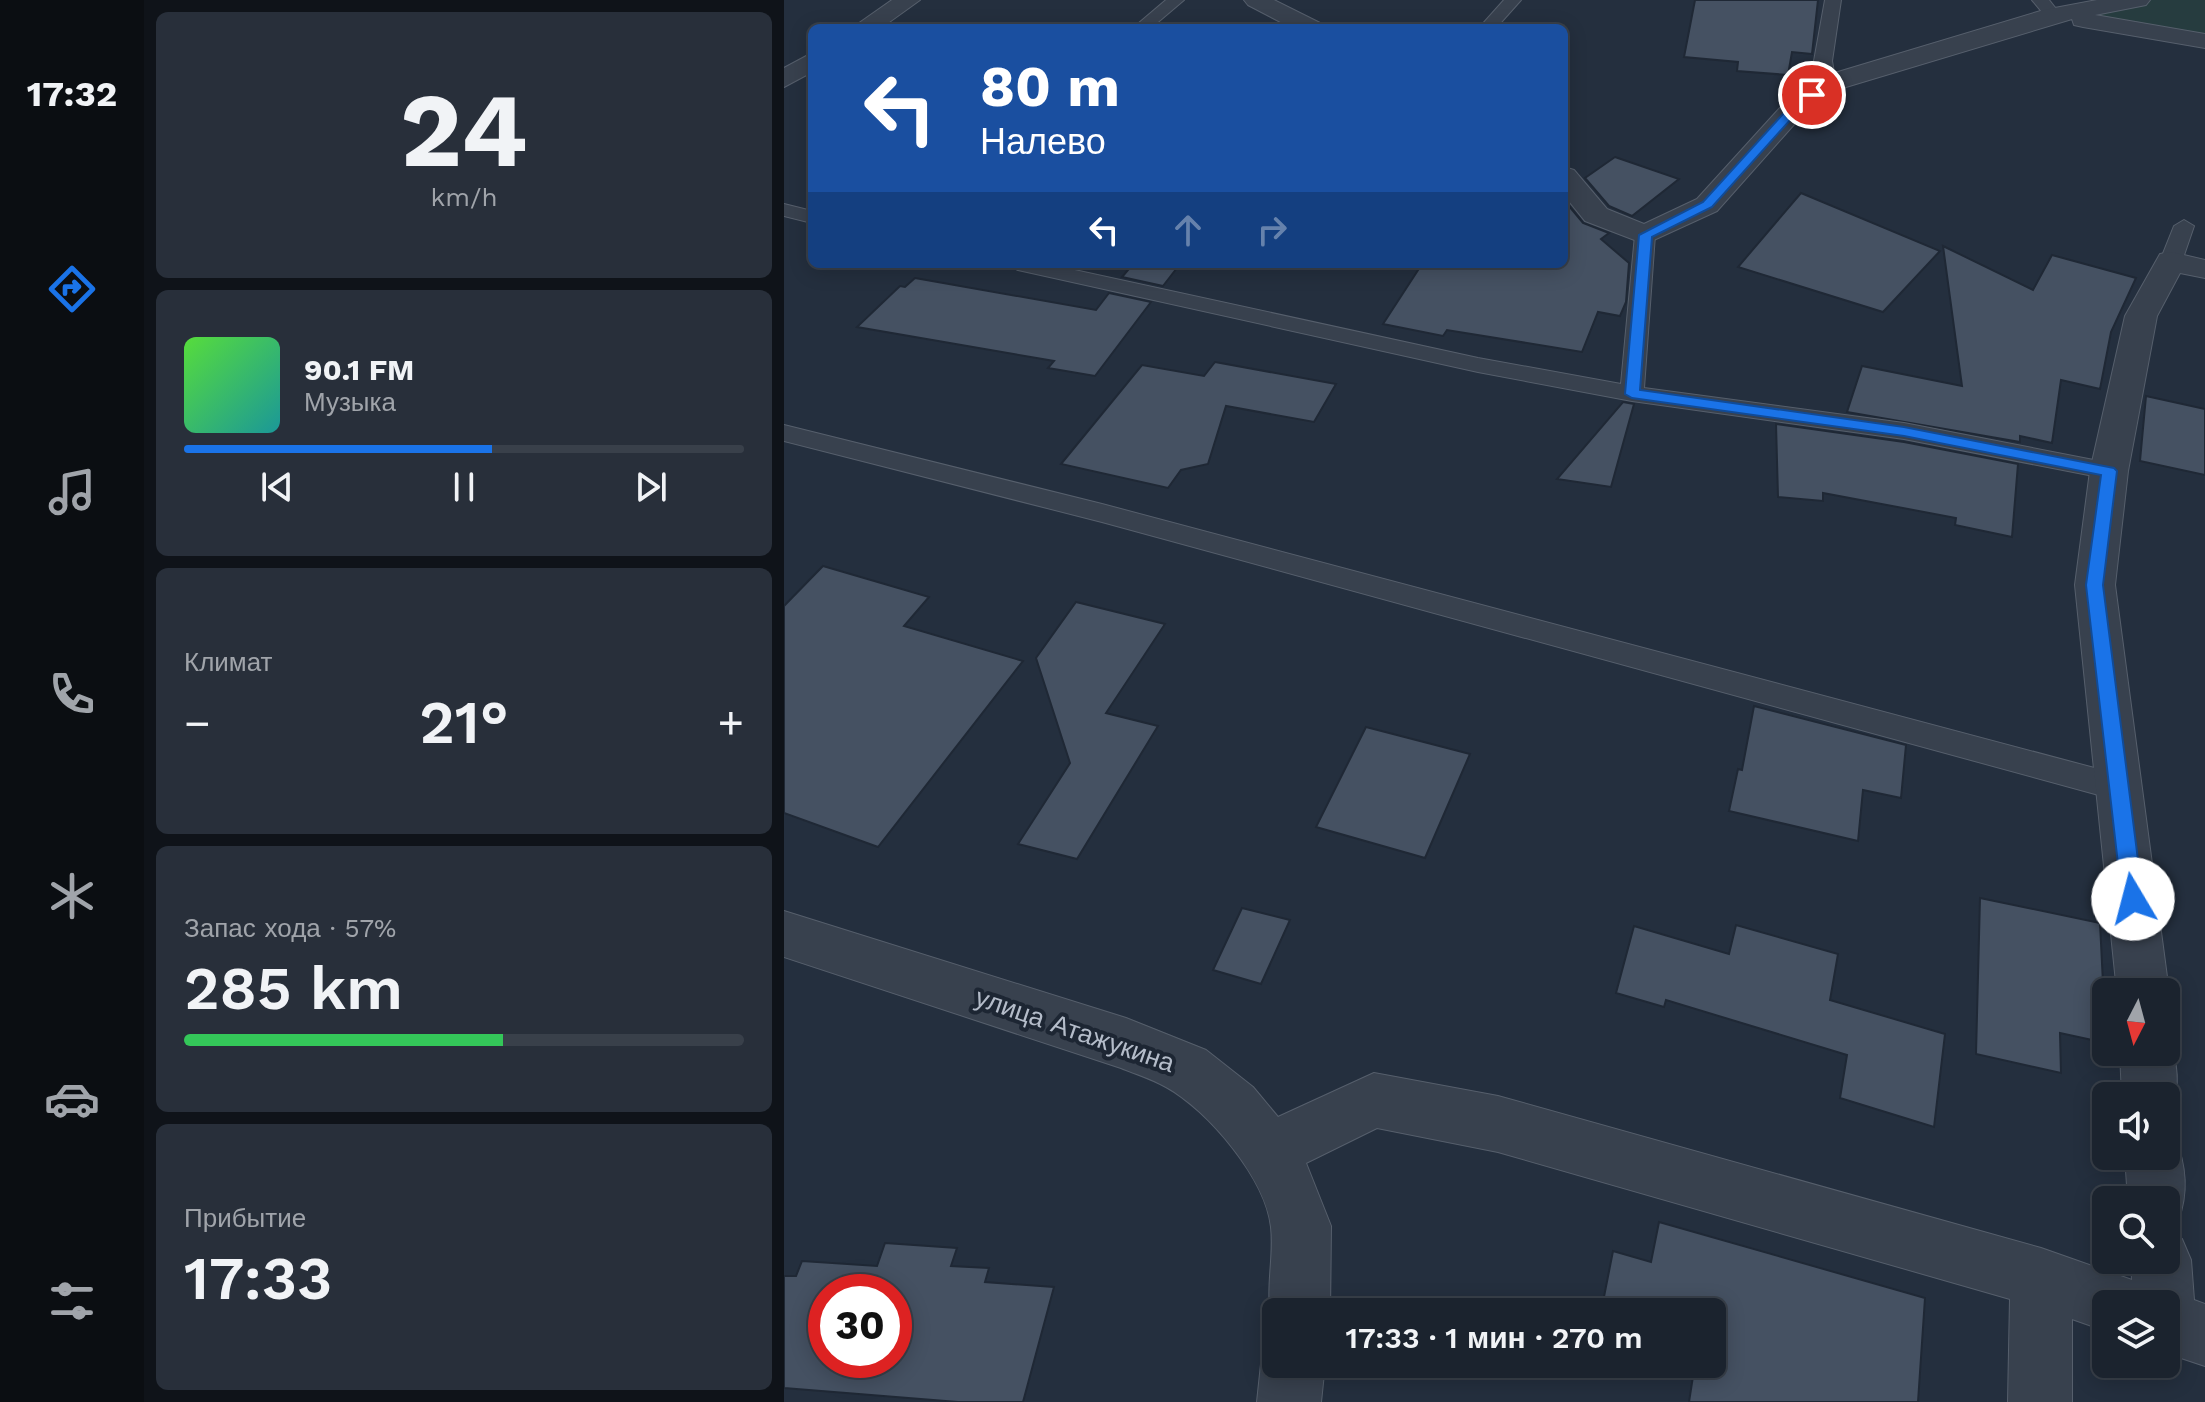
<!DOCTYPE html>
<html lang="ru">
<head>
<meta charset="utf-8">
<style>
	body { margin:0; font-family:"Work Sans",sans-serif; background:#282f3a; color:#f1f3f6; height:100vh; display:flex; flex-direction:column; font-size:30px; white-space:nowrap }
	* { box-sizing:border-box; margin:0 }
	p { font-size:26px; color:#a0a4aa }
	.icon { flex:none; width:44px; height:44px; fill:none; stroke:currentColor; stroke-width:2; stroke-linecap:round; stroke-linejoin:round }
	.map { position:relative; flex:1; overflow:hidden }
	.drawer { display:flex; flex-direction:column; gap:12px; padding:12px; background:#0f1319; width:640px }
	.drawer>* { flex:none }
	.hud { position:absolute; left:24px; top:24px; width:760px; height:244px; border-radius:12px; box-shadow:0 4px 20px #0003,0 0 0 2px #39404a; background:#1a4fa0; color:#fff; overflow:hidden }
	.needle { width:52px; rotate:186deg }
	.fabs { position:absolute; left:1308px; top:978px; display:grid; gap:16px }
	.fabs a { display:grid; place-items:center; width:88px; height:88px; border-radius:12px; background:#1b232e; box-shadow:0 4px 20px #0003,0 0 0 2px #39404a; font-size:40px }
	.speed { position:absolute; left:24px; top:1274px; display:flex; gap:16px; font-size:40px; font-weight:700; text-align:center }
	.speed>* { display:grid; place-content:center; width:104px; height:104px; border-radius:50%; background:#1b232e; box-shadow:0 4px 20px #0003,0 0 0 2px #39404a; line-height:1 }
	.speed .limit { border:12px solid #d22; background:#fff; color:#111 }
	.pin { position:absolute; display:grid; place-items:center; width:68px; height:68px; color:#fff; margin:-34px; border:4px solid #fff; border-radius:50%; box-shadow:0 2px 8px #0007 }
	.me { position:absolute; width:88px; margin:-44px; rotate:352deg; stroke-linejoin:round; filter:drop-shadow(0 0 6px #0008) }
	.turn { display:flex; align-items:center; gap:28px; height:168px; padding:0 40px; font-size:36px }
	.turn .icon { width:104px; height:104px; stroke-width:2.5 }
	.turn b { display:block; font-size:56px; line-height:68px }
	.lanes { display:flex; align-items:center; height:76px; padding:0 40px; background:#0003; justify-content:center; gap:40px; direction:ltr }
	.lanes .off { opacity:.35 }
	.big { font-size:60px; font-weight:600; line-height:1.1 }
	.drawer .widget { flex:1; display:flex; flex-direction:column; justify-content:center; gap:12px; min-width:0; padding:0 28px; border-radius:12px; background:#282f3a }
	.drawer .dial { align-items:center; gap:0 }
	.dial b { font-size:104px; line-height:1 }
	.song { display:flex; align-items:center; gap:24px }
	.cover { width:96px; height:96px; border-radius:12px; background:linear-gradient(135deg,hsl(110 70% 55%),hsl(180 70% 35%)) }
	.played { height:8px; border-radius:4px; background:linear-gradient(90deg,#1a73e8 55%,#39404a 55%) }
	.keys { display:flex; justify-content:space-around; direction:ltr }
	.heat { display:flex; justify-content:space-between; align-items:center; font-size:44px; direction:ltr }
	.charge { height:12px; border-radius:6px; background:linear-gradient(90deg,#34c759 57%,#39404a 0) }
	.trip { position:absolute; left:478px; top:1298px; width:464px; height:80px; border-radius:12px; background:#1b232e; box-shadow:0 4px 20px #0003,0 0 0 2px #39404a; font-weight:600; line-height:80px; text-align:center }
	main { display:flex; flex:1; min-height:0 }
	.tabs { display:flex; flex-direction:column; width:144px; justify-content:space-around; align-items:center; background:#0b0e12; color:#a0a4aa }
	.tabs .icon { width:56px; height:56px }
	.tabs .active { color:#1a73e8 }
	.tabs b { font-size:36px; color:#f1f3f6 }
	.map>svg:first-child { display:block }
	.green { fill:#263c3f }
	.building { fill:#455162; stroke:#1f2835; stroke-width:2; fill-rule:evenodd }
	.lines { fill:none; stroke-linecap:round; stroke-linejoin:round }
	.service-casing { stroke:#565f6c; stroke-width:2 }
	.minor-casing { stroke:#565f6c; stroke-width:2 }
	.service { fill:#38414e; fill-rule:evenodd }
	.minor { fill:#38414e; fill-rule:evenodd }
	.route { fill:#1a73e8; stroke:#114b97; stroke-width:2 }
	.labels { text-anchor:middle; stroke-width:8; stroke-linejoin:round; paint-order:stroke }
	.near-street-label { font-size:26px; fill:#b4bcc9; stroke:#1d2633 }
</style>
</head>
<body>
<main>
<nav class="tabs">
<b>17:32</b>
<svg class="icon active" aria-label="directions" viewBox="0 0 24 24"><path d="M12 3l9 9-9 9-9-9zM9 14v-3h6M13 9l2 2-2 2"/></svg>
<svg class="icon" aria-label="music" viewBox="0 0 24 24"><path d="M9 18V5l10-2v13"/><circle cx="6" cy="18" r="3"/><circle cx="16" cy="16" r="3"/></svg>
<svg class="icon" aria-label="phone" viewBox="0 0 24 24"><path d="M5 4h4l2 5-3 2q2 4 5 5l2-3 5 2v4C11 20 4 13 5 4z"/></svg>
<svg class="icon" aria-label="climate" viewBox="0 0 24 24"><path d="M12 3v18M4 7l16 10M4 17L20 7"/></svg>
<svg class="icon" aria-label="car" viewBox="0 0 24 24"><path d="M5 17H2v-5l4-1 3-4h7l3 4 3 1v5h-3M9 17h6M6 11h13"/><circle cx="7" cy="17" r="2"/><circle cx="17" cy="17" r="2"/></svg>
<svg class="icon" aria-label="filters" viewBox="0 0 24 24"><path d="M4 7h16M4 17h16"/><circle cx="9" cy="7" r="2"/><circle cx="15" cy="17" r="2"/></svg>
</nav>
<section class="drawer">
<div class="widget dial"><b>24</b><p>km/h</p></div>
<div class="widget">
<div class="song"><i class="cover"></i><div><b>90.1 FM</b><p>Музыка</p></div></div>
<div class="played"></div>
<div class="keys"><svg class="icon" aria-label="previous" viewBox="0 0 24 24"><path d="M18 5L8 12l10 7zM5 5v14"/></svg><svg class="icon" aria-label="pause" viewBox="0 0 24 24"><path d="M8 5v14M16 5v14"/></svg><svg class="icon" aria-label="next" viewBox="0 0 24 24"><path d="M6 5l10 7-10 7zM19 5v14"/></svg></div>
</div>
<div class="widget"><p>Климат</p>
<div class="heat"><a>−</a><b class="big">21°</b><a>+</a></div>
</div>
<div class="widget"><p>Запас хода · 57%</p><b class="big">285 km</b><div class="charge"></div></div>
<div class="widget"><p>Прибытие</p><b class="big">17:33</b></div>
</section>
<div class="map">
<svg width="1421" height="1402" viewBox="0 0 1421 1402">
	<rect width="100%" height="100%" fill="#242f3e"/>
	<!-- green -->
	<path class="green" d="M1353,0H1421V41L1269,15Z"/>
	<!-- building -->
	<g class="building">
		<path d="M911,0H1034L1028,54L1008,52L1004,75L953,71L954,62L900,57Z"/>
		<path d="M831,157L895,179L848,216L825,206L801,178Z"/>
		<path d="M1017,193L1156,251L1099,312L954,267Z"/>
		<path d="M780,200L799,223L825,233L817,239L845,263L842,302L836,316L814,312L798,352L663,330L659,336L599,324L638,264H780Z"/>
		<path d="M1159,246L1249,290L1268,255L1352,278L1327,332L1316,389L1277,380L1268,443L1236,436V442L1063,412L1078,366L1178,386Z"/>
		<path d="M349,264H396L379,286L338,277Z"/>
		<path d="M131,278L312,310L325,293L367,302L311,376L264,368L270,361L73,327L116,286L121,287Z"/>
		<path d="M431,362L552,384L530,422L442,406L424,464L397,470L384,488L277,464L358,365L420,376Z"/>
		<path d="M1362,396L1421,409V475L1356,461Z"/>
		<path d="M839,402L850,404L827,487L773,479Z"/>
		<path d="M992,424L1120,442L1234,464L1228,537L1171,525L1172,518L1039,493V501L994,497Z"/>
		<path d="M39,566L145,597L120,626L239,661L94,847L0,813V606Z"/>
		<path d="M292,602L381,624L322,713L374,726L293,859L234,844L286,763L252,658Z"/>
		<path d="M970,706L1122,745L1117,798L1079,790L1074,841L945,811L954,769L958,770Z"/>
		<path d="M582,727L686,754L641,858L532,827Z"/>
		<path d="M1196,898L1316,923L1322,1043L1276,1033L1277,1073L1192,1054Z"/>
		<path d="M458,908L506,920L477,984L429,970Z"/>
		<path d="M952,925L1054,954L1046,1000L1161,1034L1150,1127L1056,1098L1063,1055L882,1000L880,1007L832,993L850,926L945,954Z"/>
		<path d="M875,1222L1141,1298L1134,1402H905L910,1370L891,1364H928V1312H817L829,1251L867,1262Z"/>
		<path d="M101,1243L173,1248L167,1266L205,1268L201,1282L270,1287L239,1402H174L0,1388V1276H12L18,1261L93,1266ZM42,1292H110V1360H42Z"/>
	</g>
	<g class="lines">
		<!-- service casing -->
		<g class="service-casing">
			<g id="service">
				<path d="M382,0H400L367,28H349Z"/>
				<path d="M720,0H737L712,28H695Z"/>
				<path d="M1041,0H1057L1048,61L1052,84L1043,89L1034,84L1030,61Z"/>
				<path d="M1248,0H1265L1277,15L1275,18H1263Z"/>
				<path d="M0,204L28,211V223L0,216Z"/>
				<path d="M1400,220L1410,226L1398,261L1395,266H1379L1376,261L1390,226Z"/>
				<path d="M861,229L871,235L860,388L1120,423L1325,463L1334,465L1338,471L1334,477L1325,479L1120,439L848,401L694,372L234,270L223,264H263L694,358L837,384L851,235Z"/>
				<path d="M0,425L318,504L1333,774L1344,778L1349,787L1344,796L1333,800L318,522L0,441Z"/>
			</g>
		</g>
		<!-- minor casing -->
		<g class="minor-casing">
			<g id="minor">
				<path d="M108,0H136L97,28H68Z"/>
				<path d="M460,0H490L536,23L539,28H508L464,5Z"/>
				<path d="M1313,0H1366L1362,5L1311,15L1421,34V48L1299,27L1290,25L1288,19L1052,90L1022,111L933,211L861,244L801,221L780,195V167L790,170L823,209L860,224L913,199L1004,99L1034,78L1260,10Z"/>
				<path d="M28,53V72L0,87V68Z"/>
				<path d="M1387,252L1421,260V278L1396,273L1373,316L1344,471L1331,585L1385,992L1382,999V992H1333L1291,585L1306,471L1341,316L1376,254Z"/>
				<path d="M0,911L342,1018L422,1050L469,1087L494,1117L590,1073L714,1096L1257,1248L1348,1280L1347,1260H1382V1232L1398,1239L1407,1260L1410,1300L1421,1304V1366L1382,1353V1304H1322V1331L1288,1319V1402H1224L1226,1299L714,1152L593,1128L522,1163L547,1226L546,1312H492V1331C478,1297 491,1263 487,1227C482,1179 424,1110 382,1087C368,1079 352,1074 337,1068L0,957Z"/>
				<path d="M1382,1034C1394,1060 1397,1088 1386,1115L1382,1117V1096H1338L1336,1052H1382Z"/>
				<path d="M1382,1132L1390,1136C1402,1164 1405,1192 1394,1221L1382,1225V1200H1344L1341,1156H1382Z"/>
				<path d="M492,1339V1364H541L537,1402H473L477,1364L487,1342Z"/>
			</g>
		</g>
		<!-- service -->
		<use href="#service" class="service"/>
		<!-- minor -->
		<use href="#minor" class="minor"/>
	</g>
	<!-- route -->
	<path class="route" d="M1024,92L1033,95L1017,108L928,207L868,237L856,390L1120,427L1330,468L1333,471L1319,585L1359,899L1356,906L1349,908L1341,906L1338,899L1302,585L1317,475L1120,436L848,398L841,394L855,235L919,202L1009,103Z"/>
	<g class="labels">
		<!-- near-street labels -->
		<g class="near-street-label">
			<text transform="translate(291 1030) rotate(19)" y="9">улица Атажукина</text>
		</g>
	</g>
</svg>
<div class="fabs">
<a><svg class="needle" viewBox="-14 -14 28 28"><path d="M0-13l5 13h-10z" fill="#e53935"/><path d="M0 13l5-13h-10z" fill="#a0a4aa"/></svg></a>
<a><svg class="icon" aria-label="sound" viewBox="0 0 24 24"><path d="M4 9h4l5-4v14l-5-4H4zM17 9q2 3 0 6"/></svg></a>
<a><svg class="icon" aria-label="search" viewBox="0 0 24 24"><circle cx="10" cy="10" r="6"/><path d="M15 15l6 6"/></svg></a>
<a><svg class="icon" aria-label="layers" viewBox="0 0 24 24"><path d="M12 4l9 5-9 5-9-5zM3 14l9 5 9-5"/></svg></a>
</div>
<div class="speed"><div class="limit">30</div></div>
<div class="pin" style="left:1028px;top:95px;background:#d93025"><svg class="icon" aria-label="arrive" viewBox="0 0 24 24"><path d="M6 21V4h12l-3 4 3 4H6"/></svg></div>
<svg class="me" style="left:1349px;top:899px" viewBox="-20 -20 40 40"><circle r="19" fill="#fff"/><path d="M0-13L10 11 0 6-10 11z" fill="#1a73e8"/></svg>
<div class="trip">17:33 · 1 мин · 270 m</div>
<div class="hud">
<div class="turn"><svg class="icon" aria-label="left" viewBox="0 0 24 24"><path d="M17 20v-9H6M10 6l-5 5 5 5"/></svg><div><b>80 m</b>Налево</div></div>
<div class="lanes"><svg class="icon" aria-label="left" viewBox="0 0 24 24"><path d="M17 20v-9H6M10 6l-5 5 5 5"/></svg><svg class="icon off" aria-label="ahead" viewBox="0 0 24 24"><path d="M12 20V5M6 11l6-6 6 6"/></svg><svg class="icon off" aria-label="right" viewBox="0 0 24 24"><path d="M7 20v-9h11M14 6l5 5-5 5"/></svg></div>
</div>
</div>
</main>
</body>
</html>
